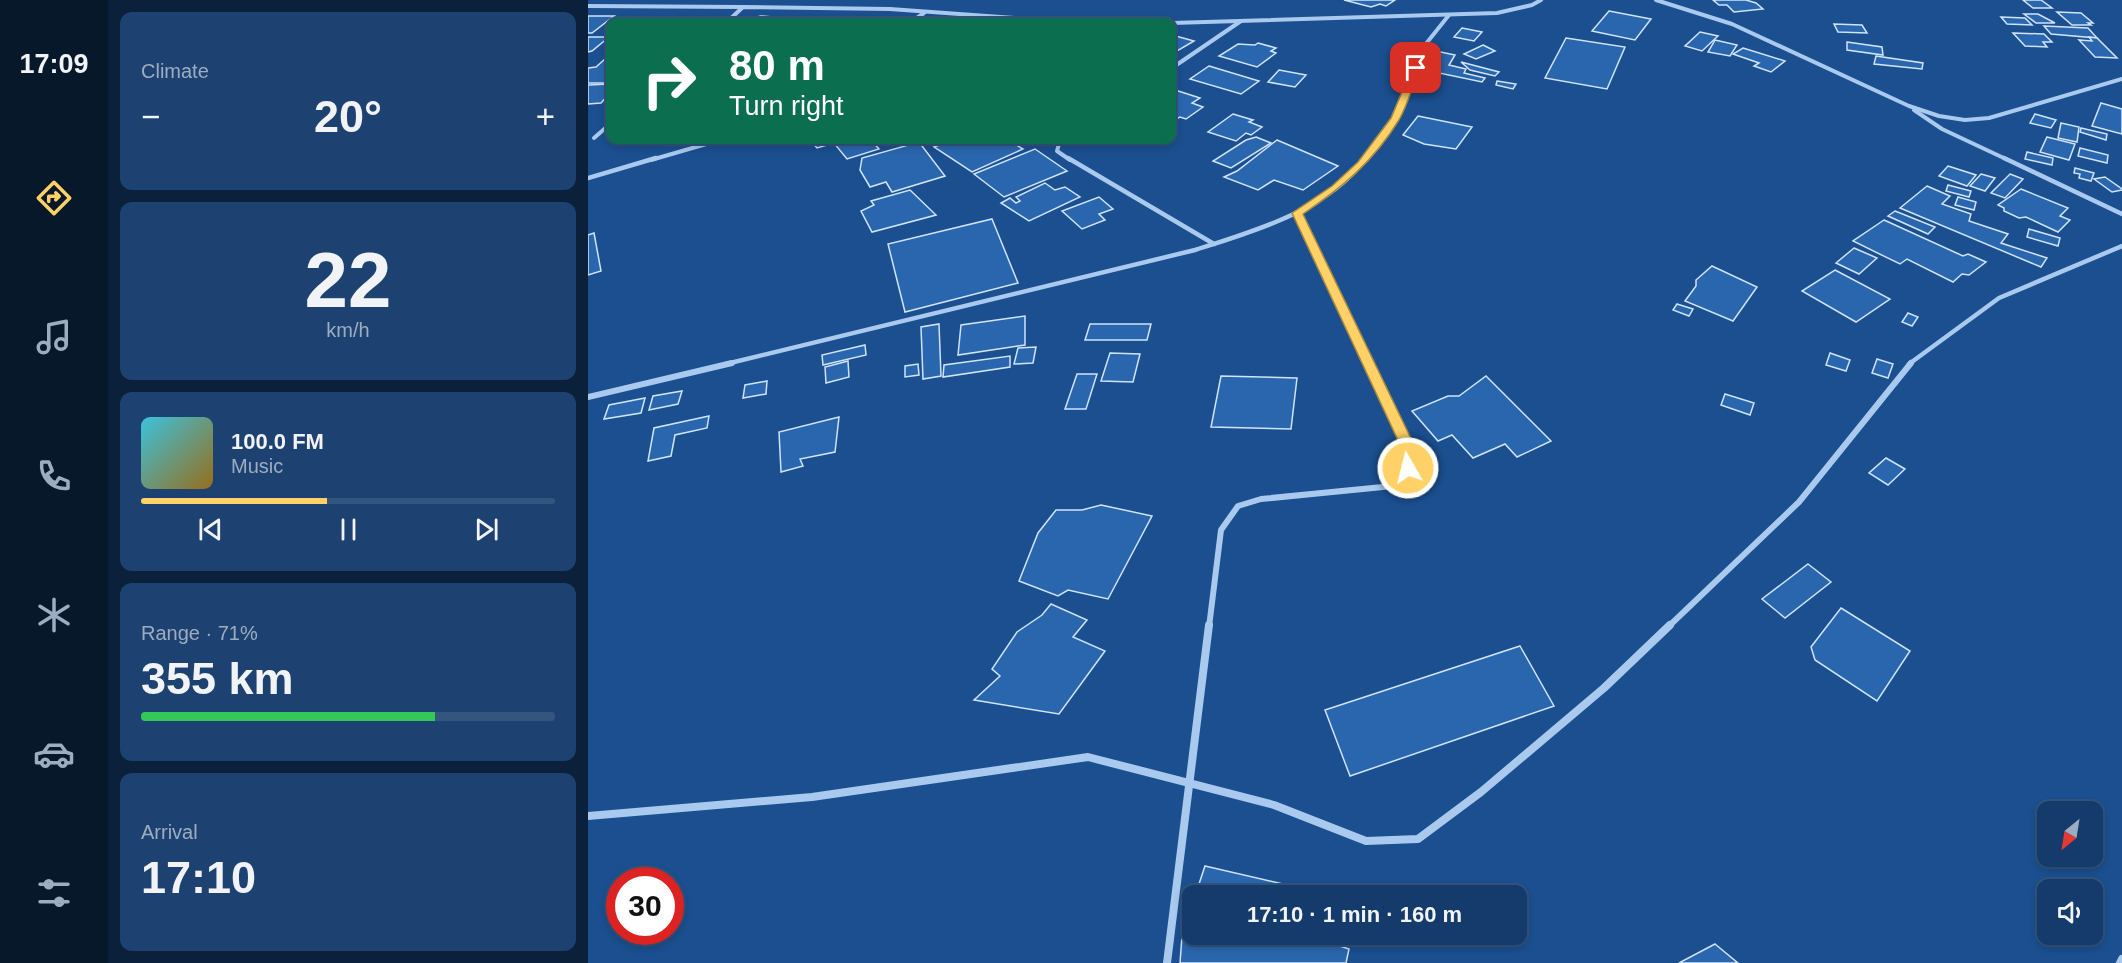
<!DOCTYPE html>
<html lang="en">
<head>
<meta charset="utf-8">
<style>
	body { margin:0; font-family:Helvetica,sans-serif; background:#1d4271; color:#f1f3f6; height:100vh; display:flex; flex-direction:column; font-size:22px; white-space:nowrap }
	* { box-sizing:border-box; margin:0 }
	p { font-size:20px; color:#9dadc1 }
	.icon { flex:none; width:33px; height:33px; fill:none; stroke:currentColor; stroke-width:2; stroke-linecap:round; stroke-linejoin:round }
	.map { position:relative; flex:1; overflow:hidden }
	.sheet { display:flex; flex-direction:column; gap:12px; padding:12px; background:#0b203b; width:480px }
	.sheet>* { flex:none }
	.banner { position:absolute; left:18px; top:18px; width:570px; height:126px; border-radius:12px; box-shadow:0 3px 9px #0003,0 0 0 2px #33557e; background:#0b6e4f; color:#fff; overflow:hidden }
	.needle { width:39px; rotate:210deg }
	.tools { position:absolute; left:1449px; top:801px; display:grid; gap:12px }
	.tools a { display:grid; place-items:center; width:66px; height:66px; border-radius:12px; background:#143b6b; box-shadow:0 3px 9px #0003,0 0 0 2px #33557e; font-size:30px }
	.speed { position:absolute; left:18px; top:867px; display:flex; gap:12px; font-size:30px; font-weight:700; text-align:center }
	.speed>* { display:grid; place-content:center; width:78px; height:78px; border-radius:50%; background:#143b6b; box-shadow:0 3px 9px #0003,0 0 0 2px #33557e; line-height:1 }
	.speed .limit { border:9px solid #d22; background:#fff; color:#111 }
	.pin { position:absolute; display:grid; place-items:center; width:51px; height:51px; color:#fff; margin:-26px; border-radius:12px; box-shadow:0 3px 9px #0006 }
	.me { position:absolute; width:66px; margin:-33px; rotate:352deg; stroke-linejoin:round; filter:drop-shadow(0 0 4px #0008) }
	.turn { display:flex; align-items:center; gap:21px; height:126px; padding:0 24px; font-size:27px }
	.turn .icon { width:78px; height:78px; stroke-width:2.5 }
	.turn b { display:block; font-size:42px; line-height:51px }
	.big { font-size:45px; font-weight:700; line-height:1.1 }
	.sheet .widget { flex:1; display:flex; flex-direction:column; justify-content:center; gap:9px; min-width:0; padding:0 21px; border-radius:12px; background:#1d4271 }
	.sheet .dial { align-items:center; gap:0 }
	.dial b { font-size:78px; line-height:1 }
	.song { display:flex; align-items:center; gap:18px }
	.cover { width:72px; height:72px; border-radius:9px; background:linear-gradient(135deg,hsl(190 70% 55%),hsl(40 70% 35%)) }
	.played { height:6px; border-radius:3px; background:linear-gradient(90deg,#ffd166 45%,#33557e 45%) }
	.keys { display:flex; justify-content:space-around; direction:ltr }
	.heat { display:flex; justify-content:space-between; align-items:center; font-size:33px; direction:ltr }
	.charge { height:9px; border-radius:4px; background:linear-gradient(90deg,#34c759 71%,#33557e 0) }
	.trip { position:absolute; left:594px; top:885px; width:345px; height:60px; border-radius:12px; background:#143b6b; box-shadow:0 3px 9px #0003,0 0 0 2px #33557e; font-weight:700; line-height:60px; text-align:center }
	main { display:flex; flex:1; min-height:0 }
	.menu { display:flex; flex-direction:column; width:108px; justify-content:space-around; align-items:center; background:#08182b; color:#9dadc1 }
	.menu .icon { width:42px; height:42px }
	.menu .current { color:#ffd166 }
	.menu b { font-size:27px; color:#f1f3f6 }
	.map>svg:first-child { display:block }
	.building { fill:#2a66ad; stroke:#cfe3fa; stroke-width:1.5 }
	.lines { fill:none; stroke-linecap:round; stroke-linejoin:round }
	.street-far3 { stroke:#a9c9ee; stroke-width:4 }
	.street-far2 { stroke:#a9c9ee; stroke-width:4.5 }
	.street-far1 { stroke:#a9c9ee; stroke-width:6 }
	.street { stroke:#a9c9ee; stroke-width:8 }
	.route { fill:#ffd166; stroke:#a68842; stroke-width:1.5 }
</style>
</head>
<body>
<main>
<nav class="menu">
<b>17:09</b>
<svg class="icon current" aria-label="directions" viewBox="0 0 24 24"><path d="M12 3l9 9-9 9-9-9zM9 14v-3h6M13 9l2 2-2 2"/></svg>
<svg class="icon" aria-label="music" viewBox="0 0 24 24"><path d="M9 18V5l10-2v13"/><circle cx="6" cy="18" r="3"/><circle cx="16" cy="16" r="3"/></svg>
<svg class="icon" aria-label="phone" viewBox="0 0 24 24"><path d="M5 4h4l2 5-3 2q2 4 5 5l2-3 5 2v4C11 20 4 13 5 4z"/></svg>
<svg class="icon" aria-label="climate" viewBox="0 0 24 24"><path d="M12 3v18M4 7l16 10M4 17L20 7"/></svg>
<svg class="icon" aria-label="car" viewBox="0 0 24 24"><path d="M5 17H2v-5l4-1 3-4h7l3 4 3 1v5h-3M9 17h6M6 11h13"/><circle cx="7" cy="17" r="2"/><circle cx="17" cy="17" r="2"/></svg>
<svg class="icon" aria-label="filters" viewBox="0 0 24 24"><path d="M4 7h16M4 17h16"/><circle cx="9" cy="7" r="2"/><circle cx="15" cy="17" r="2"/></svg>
</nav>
<section class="sheet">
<div class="widget"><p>Climate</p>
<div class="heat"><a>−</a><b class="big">20°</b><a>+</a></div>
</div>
<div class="widget dial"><b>22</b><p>km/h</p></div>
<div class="widget">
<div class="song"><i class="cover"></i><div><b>100.0 FM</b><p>Music</p></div></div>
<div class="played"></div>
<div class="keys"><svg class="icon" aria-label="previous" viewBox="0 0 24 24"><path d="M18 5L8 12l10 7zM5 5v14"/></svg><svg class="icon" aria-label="pause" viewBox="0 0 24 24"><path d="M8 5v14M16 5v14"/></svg><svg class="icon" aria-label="next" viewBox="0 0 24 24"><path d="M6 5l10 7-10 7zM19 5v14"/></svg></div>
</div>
<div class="widget"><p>Range · 71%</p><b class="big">355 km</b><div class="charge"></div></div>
<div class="widget"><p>Arrival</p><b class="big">17:10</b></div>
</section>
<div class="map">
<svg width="1534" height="963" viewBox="0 0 1534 963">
	<rect width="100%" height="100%" fill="#1b4f8f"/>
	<!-- building -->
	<g class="building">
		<path d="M756,0H807L798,6L792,4L783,7Z"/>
		<path d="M1125,0H1158L1168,3L1175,9L1146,12L1139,5H1131Z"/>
		<path d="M1435,0H1453L1464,8H1445Z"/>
		<path d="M1021,11L1063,19L1047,40L1004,31Z"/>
		<path d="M1469,12L1493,13L1505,23H1500L1503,25H1484Z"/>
		<path d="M1436,14H1450L1467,23H1448Z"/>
		<path d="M0,16H26L4,33H0Z"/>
		<path d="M173,16L198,18L195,21L214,20L212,22H157L160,19Z"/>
		<path d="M1413,17L1437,18L1444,25L1419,24Z"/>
		<path d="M1246,24L1274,25L1279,33L1250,32Z"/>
		<path d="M1456,26L1500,28L1509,38L1463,34Z"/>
		<path d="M874,28L894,32L886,41L866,37Z"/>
		<path d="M1112,32L1130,36L1114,51L1097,46Z"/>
		<path d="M1425,33L1456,34L1464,42H1455L1459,47L1437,46Z"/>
		<path d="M584,35L606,41L589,51L584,50Z"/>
		<path d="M0,37H21L4,51L0,52Z"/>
		<path d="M1501,37L1509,38L1529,58L1507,57L1491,40L1504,41Z"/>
		<path d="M978,38L1037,47L1019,89L957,78Z"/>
		<path d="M1127,40L1149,45L1142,56L1120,52Z"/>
		<path d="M1259,42L1294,47L1295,55L1259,50Z"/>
		<path d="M670,43L688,48L683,51L688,53L669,67L631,56L650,44L667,45Z"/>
		<path d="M895,45L907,51L888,59L876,54Z"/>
		<path d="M1155,48L1197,61L1183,72L1166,66L1171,63L1145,54Z"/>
		<path d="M843,50L867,55L861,65L878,69L876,73L897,78L894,82L832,69Z"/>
		<path d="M1288,56L1335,63L1334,69L1286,64Z"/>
		<path d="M17,59H22V83H0V68L8,67Z"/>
		<path d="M873,62L911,72L907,76L882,70Z"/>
		<path d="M621,66L671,81L653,94L602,79Z"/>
		<path d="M691,70L718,75L707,87L680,82Z"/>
		<path d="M909,81L928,84L925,89L908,85Z"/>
		<path d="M22,84V93L13,103L0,104V85Z"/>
		<path d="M584,89L612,98L604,103L615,107L598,119L592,117L584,121Z"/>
		<path d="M1513,103L1534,109V134L1504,126Z"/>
		<path d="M645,114L665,120L661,122L674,127L663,135L658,133L648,141L620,132Z"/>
		<path d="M1447,114L1468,120L1463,128L1442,123Z"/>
		<path d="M830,116L884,127L868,149L836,144L815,135Z"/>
		<path d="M1473,123L1491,127L1489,142L1470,138Z"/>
		<path d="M1493,128L1519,134L1518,140L1492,132Z"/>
		<path d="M668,137L683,143L643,168L625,161L658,140Z"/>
		<path d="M1459,137L1487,144L1481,160L1452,152Z"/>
		<path d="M222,140H283L291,149L259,159L246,143L229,148Z"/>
		<path d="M365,140H420L435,149L384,172L346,147Z"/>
		<path d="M689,140L750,166L715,190L686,180L670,190L636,177L649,171Z"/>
		<path d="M331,142L357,176L304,192L298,182L282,187L272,170L274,158Z"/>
		<path d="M1492,148L1520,155L1519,163L1490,156Z"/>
		<path d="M447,149L479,171L416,197L386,174Z"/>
		<path d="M1439,152L1465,158L1464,165L1437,159Z"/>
		<path d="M1360,166L1388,175L1379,186L1351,176Z"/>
		<path d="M1487,168L1506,173L1503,181L1491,178L1492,174L1486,173Z"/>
		<path d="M1393,174L1407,178L1397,191L1382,186Z"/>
		<path d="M1422,174L1435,179L1417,198L1403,193Z"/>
		<path d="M1517,177L1534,189V190L1524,192L1506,179Z"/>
		<path d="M457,183L467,190L477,187L492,197L441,221L413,203L422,198L428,203L432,201L428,197Z"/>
		<path d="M1360,185L1383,191L1381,197L1358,191Z"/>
		<path d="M1339,186L1362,196L1354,204L1383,214L1381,221L1420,234L1413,243L1459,258L1453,267L1312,208Z"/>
		<path d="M1433,189L1480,208L1472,216L1482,220L1470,232L1438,217L1431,218L1416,211V208L1410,205Z"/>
		<path d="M322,190L348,215L284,232L273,211L286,205L283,201Z"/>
		<path d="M511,197L525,209L511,214L517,220L494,229L474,211Z"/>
		<path d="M1370,197L1388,202L1386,210L1367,205Z"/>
		<path d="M1307,211L1347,227L1340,234L1300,216Z"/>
		<path d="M404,219L430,283L317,312L300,244Z"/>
		<path d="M1296,220L1375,256L1380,254L1398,262L1381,275L1374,274L1365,282L1319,259L1312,264L1265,241Z"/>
		<path d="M1441,229L1472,238L1470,246L1439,237Z"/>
		<path d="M6,233L13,271L0,275V235Z"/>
		<path d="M1266,248L1289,258L1271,274L1248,263Z"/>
		<path d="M1124,266L1169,287L1145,321L1097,301L1108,286V280Z"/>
		<path d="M1247,270L1302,299L1268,322L1214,291Z"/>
		<path d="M1089,304L1105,309L1101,316L1085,310Z"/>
		<path d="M1320,313L1330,317L1324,326L1314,322Z"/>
		<path d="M437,316V345L370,355L373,325Z"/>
		<path d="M351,324L353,376L335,379L333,327Z"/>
		<path d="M502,324H563L559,340H497Z"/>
		<path d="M277,345L278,355L235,365L234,355Z"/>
		<path d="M448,347L445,363L426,364L430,348Z"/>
		<path d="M522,353L552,354L545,382L513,381Z"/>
		<path d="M1242,353L1262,360L1258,371L1238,365Z"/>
		<path d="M422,356V367L355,377L356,365Z"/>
		<path d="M1289,359L1305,364L1300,378L1284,373Z"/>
		<path d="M260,361L261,377L238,383L237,367Z"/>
		<path d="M330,364L331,375L317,377V366Z"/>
		<path d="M489,374H509L498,409H477Z"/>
		<path d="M633,376L709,378L703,429L623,427Z"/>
		<path d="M898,376L963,441L929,457L917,444L885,458L864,435L850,441L824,411L860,396H871Z"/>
		<path d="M179,381L178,394L155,398L157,385Z"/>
		<path d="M94,391L90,404L61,410L65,396Z"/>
		<path d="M1137,394L1166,403L1162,415L1133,405Z"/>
		<path d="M57,398L53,413L16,419L21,405Z"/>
		<path d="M121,416L119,428L87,435L83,456L60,461L66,428Z"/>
		<path d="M251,417L247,452L212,459L215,466L193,472L191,432Z"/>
		<path d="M1298,458L1317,469L1300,485L1281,473Z"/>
		<path d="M513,505L564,516L520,599L480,590L470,596L431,581L450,533L468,510H494Z"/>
		<path d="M1220,564L1243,582L1197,618L1174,599Z"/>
		<path d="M463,604L499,620L485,637L517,651L471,714L386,700L412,676L404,669L429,632L454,615Z"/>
		<path d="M1253,608L1322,651L1289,701L1227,660L1223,647Z"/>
		<path d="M932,646L966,706L762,776L737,710Z"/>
		<path d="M617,866L704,886L703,896H607Z"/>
		<path d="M604,905V934H725L724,937L761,949L758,963H592L594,936Z"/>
		<path d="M1127,944L1150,963H1091Z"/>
	</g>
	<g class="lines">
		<!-- street-far3 -->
		<g class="street-far3">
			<path d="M1068,0L1144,24L1321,106L1351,116L1377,120L1401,118L1534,79"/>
			<path d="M0,6L154,7"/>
			<path d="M139,22L155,7L302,9L481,22"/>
			<path d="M323,22L336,13"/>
			<path d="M584,23L909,13L944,5L953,0"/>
			<path d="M584,68L653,21"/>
			<path d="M1326,110L1354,129L1420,160"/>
			<path d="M6,138L22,124"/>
			<path d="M472,140L469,151L482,160"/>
			<path d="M63,160L132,140"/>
			<path d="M777,160L807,118L822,85L833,50L861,15"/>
		</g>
		<!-- street-far2 -->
		<g class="street-far2">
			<path d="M480,158L626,244"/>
			<path d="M1416,158L1534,214"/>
			<path d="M0,178L68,158"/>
			<path d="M709,213L781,364"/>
			<path d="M138,364L607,250C664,232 741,210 778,158"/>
			<path d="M1321,364L1411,298L1534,246"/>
		</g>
		<!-- street-far1 -->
		<g class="street-far1">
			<path d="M0,397L144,363"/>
			<path d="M621,627L633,530L650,506L673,499L805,486L820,468L821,449L780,363"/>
			<path d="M1080,627L1211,502L1323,363"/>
		</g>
		<!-- street -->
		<g class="street">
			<path d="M0,816L224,797L500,757L686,805L778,841L830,839L893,792L1016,688L1082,625"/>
			<path d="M579,963L621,625"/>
			<path d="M1532,963L1534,959"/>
		</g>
	</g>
	<!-- route -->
	<path class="route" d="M828,65L832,68C825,84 820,104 811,120C785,162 755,187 715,214L828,449L827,468L820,473L814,468V449L704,213L744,186L770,162L803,118L824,68Z"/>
</svg>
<div class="tools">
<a><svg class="needle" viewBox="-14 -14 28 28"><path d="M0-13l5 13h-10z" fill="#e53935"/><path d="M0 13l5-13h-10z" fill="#9dadc1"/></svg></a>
<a><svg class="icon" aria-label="sound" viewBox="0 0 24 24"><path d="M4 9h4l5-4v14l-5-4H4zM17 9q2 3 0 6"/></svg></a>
</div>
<div class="speed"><div class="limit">30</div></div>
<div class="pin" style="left:828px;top:68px;background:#d93025"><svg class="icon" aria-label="arrive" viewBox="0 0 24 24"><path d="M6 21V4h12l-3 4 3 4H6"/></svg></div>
<svg class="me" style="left:820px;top:468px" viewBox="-20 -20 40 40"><circle r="17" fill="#ffd166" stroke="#fff" stroke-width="3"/><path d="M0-11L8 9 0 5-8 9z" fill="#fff"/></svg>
<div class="trip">17:10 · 1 min · 160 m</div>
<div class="banner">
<div class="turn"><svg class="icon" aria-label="right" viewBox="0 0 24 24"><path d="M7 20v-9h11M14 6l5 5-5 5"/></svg><div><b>80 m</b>Turn right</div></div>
</div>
</div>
</main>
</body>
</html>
